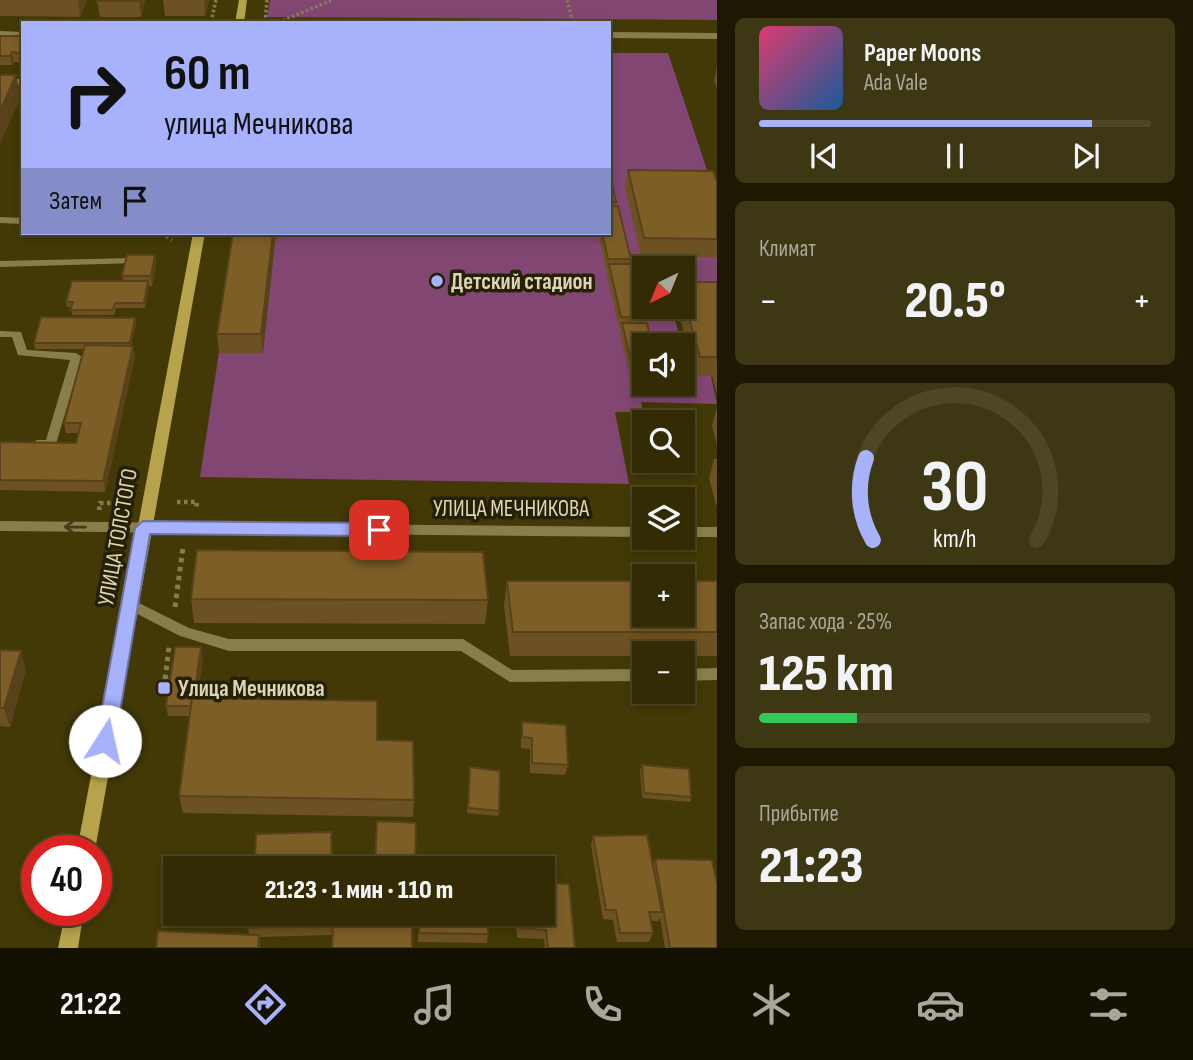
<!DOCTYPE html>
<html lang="ru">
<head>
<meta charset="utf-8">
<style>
	body { margin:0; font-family:"Sofia Sans Condensed",sans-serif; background:#3d3713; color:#f1f3f6; height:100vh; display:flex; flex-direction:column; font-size:26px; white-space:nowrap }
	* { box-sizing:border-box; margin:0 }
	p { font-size:23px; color:#a8a79a }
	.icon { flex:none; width:38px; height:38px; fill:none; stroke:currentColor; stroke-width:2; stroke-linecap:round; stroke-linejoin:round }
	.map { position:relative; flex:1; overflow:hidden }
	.side { display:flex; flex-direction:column; gap:18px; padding:18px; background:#1c1802; width:476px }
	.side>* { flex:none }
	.hud { position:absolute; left:21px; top:21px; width:590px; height:214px; border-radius:0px; box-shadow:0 4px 10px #0003,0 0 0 2px #4d4726; background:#a7b1fc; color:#111; overflow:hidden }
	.needle { width:46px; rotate:223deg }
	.fabs { position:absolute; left:632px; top:256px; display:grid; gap:14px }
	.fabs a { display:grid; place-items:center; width:63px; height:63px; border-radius:0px; background:#322b04; box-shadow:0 4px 10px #0003,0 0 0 2px #4d4726; font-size:35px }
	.speed { position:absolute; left:21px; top:835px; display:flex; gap:14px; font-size:35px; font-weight:700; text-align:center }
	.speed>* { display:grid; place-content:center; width:91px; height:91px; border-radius:50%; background:#322b04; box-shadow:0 4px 10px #0003,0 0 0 2px #4d4726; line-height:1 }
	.speed .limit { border:10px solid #d22; background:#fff; color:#111 }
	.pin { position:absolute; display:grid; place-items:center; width:60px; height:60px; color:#fff; margin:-30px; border-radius:14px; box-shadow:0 4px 10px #0006 }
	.me { position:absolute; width:77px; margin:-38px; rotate:10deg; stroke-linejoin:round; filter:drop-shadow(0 0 5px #0008) }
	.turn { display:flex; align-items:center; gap:24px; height:147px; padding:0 28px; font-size:32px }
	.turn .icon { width:91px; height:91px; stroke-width:2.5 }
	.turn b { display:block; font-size:49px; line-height:60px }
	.then { display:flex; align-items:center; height:66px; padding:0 28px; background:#0003; gap:14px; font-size:26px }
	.big { font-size:52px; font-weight:800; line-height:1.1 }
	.side .card { flex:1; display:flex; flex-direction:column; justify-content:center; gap:10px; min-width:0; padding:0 24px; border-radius:10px; background:#3d3713 }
	.side .dial { align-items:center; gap:0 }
	.dial svg { height:182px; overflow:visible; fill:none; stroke:#4d4726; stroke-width:7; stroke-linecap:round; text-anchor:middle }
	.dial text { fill:#f1f3f6; stroke:none }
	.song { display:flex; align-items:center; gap:21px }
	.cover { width:84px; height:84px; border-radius:10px; background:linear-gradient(135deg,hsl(340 70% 55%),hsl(210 70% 35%)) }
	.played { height:7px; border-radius:4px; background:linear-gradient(90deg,#a7b1fc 85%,#4d4726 85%) }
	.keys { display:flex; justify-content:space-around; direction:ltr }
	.heat { display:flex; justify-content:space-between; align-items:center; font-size:38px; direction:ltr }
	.charge { height:10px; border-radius:5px; background:linear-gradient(90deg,#34c759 25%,#4d4726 0) }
	.trip { position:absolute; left:163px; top:856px; width:392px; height:70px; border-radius:0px; background:#322b04; box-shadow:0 4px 10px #0003,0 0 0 2px #4d4726; font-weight:800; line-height:70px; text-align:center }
	.dock { display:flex; height:112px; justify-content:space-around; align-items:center; background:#141102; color:#a8a79a }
	.dock .icon { width:49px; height:49px }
	.dock .active { color:#a7b1fc }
	.dock b { font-size:32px; color:#f1f3f6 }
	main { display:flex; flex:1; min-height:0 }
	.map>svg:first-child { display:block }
	.green { fill:#824672 }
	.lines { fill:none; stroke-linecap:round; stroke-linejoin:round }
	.path-far2 { stroke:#847c51; stroke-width:3.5; stroke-dasharray:2.5 2.5; stroke-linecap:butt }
	.path-far1 { stroke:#847c51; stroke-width:4.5; stroke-dasharray:3.5 3.5; stroke-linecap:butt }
	.path { stroke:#847c51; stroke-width:5; stroke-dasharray:4.5 4.5; stroke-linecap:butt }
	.lane { fill:#897e49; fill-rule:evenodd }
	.street { fill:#897e49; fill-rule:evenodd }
	.secondary { fill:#b6a34b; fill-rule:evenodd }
	.wall { fill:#6c5122 }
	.shaded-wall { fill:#58421b }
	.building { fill:#7e5e27; stroke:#58421b; stroke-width:2 }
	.oneway { stroke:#433c1a }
	.route { fill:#a7b1fc; stroke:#6d73a4; stroke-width:2 }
	.poi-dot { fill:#a7b1fc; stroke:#252006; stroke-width:2.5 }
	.labels { text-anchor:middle; stroke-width:7; stroke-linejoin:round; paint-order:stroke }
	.poi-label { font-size:23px; font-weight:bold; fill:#dcd6b7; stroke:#252006; text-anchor:start }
	.street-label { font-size:23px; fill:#dcd6b7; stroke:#252006 }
</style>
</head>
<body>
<main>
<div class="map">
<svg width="717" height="948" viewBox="0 0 717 948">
	<rect width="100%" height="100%" fill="#423906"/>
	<!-- green -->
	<g class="green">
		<path d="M270,0H717V20L267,17Z"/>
		<path d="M609,53H668L717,200V294H683L682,268H644V306H671L682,345H644V383H682L683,347L691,376H711L717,404L641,402L643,412H615L629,484L200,477L237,233H609Z"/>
	</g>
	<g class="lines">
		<!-- path-far2 -->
		<g class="path-far2">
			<path d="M267,0L265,22L282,21L332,0"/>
			<path d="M567,0L573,23"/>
			<path d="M125,21L205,22"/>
			<path d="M211,22L216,0"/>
			<path d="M163,233L168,237"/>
		</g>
		<!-- path-far1 -->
		<g class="path-far1">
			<path d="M166,235L172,240"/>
			<path d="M177,502H197L196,509"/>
			<path d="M99,510L100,503H118"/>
		</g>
		<!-- path -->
		<g class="path">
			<path d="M175,607L183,547"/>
			<path d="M164,688L169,647"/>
		</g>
		<!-- lane -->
		<g class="lane">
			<rect x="0" y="79" width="23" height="6"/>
			<path d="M0,217L23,218V224L0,223Z"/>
			<path d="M133,258L138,261L137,263L0,267V261Z"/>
			<path d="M0,331L21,332L27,350L76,353L82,357L55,447L37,448L31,444L37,440H46L70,360L18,355L12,337H0Z"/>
			<path d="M129,598L189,628L229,639H463L512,670L644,669V681L510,682L461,651H229L180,636L124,607L122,603L124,599Z"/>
			<path d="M717,668V680L682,681V669Z"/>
		</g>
		<!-- street -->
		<g class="street">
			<path d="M0,31L23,32V38L0,37Z"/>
			<path d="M609,32L717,33V39L609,38Z"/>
			<path d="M0,521L644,527L645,537L0,531Z"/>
			<path d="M682,527H717V537H681Z"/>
		</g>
		<!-- secondary -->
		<g class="secondary">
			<path d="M239,0H247L244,23H235Z"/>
			<path d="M193,233H205L95,850H77Z"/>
			<path d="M66,910H84L78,948H58Z"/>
		</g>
	</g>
	<!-- wall -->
	<g class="wall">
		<path d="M0,0H87L80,17L0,16Z"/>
		<path d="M145,0L141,17H100L97,1Z"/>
		<path d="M163,0H209L205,16H165Z"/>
		<path d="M0,36H23V65L22,62H14L12,65H0Z"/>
		<path d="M717,67V89L714,80Z"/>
		<path d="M609,170L616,202V206L631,259L630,264L645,318L644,323L662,383L660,394H634L620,333L621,328H619L607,274L608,269H606L598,233H609Z"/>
		<path d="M628,170L717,182V257L641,256L625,188Z"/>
		<path d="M233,233H276L263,353H219L217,334Z"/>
		<path d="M155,255L156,265L152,286H149L145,308H116L114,315H72L71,307H67L66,302L123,281L122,276Z"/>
		<path d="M682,282H717V395L712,376H696L677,306H682Z"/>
		<path d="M135,318L136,323L131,346L135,356L105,492L0,490V442L76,443L79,433H66L64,423L84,349H35L34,343Z"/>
		<path d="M717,407V445L712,426Z"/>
		<path d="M714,459H717V505H716L709,478Z"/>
		<path d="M507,581H717V656H682V653H644V656H510L504,605Z"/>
		<path d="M191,599L488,600L485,624L194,623Z"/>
		<path d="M0,650L26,669L10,727L0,726Z"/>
		<path d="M203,657L197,698L377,740L414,800L413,817L183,813L179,796L190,716H168L166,706Z"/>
		<path d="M522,722L568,765L565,775L530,773V749L521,748V732Z"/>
		<path d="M642,765L691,797L690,802L642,798L640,770Z"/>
		<path d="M470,767L499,811L498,816L467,813Z"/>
		<path d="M377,821L416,823L415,868H375Z"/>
		<path d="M593,836L653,865L655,859L717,948H665L660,918L658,921H650L653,933L649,942H617L613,920L603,919L591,845Z"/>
		<path d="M412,914L333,935L260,937V948H156L249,935L248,928Z"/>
		<path d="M418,914H487L488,934L487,943L418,942Z"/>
		<path d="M516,914H542L575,948H545L544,939L517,938Z"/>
	</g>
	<!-- shaded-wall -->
	<g class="shaded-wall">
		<path d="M78,0H87L80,17L78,1Z"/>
		<path d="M139,0H145L141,17L139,1Z"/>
		<path d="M204,0H209L205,16Z"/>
		<path d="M12,52L14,62L12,65L10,56Z"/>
		<path d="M16,75L21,97L0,144V111Z"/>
		<path d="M273,233H276L263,353L261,334Z"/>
		<path d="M155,255L156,265L152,286L151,276Z"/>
		<path d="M148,281L149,286L145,308L144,303Z"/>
		<path d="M135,318L136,323L130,349V343Z"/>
		<path d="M133,346L135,356L105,492L103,481Z"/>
		<path d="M201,647L203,657L195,716L193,706Z"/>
		<path d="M21,651L26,669L10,727L4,708Z"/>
	</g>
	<!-- building -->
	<g class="building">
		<path d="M98,0H139V1H97Z"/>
		<path d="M0,36H23V55H21L22,53L12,52L10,56H0Z"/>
		<path d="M0,75H16L0,111Z"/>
		<path d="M609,170L616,202H609Z"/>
		<path d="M628,170L713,171L717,182V239L644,238Z"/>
		<path d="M609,206H618L631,259H608L602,233H609Z"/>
		<path d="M233,233H273L261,334H217Z"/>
		<path d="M127,255H155L151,276H122Z"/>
		<path d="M609,264H632L645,318L621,317Z"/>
		<path d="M72,281H148L144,303H115L113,310H70L73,302H66Z"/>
		<path d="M682,282H717V359L716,357H700L682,294Z"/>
		<path d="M41,317L135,318L130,343H34Z"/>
		<path d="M622,323H647L652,345H644V383L662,384L636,383Z"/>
		<path d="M85,345L133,346L103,481L0,480V442L76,443L81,423H64Z"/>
		<path d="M197,550L483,552L488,600L191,599Z"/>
		<path d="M507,581H644V614H682V581H717V632H513Z"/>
		<path d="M175,647H201L194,698H192L191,706H166Z"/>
		<path d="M0,650L21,651L4,708H0Z"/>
		<path d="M192,698L377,701V740L413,741L414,800L179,796Z"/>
		<path d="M522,722L566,725L568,765L532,763V738L522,737Z"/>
		<path d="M642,765L689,769L691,797L644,793Z"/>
		<path d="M470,767L500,771L499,811L468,808Z"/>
		<path d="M377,821L416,823L415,866L375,865Z"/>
		<path d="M331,832L332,868H236L237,857L255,856L256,834Z"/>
		<path d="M647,835L662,912H649L653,933H620L616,910H606L593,836Z"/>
		<path d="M655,859L712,860L717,884V948H670Z"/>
		<path d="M542,883L569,884L575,948H548L546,930L519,928L518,914H542Z"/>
		<path d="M249,914H412V948H332L333,925L248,928Z"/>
		<path d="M419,914H487L488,934L419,933Z"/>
		<path d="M158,931L259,935L258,948H156Z"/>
	</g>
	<!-- one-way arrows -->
	<defs><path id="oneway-shaft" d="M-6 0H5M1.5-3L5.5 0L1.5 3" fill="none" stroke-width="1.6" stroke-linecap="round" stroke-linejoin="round" transform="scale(1.75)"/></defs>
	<use class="oneway" href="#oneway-shaft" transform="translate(75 527) rotate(-179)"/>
	<!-- route -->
	<path class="route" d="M143,521L379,523L388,530L379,536L150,534L115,741L112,747L105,749L98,747L96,741L135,528Z"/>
	<!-- markers -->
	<g class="poi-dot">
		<circle cx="437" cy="281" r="7"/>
		<rect x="157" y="681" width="14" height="14" rx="3.5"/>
	</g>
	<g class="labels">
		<!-- poi labels -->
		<g class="poi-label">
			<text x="451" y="289">Детский стадион</text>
			<text x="178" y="696">Улица Мечникова</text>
		</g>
		<!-- street labels -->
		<g class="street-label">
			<text x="511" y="516">УЛИЦА МЕЧНИКОВА</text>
			<text transform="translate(117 537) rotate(-80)" y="8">УЛИЦА ТОЛСТОГО</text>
		</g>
	</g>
</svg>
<div class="fabs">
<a><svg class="needle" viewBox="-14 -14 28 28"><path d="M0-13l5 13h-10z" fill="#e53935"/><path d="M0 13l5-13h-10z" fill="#a8a79a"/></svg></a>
<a><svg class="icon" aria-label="sound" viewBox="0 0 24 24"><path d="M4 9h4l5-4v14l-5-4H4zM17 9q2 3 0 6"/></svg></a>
<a><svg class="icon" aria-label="search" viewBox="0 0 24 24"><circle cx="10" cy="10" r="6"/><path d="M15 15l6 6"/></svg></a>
<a><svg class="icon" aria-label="layers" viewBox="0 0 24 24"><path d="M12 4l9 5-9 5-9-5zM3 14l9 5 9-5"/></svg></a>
<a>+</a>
<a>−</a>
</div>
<div class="speed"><div class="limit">40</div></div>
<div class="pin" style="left:379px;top:530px;background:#d93025"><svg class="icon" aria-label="arrive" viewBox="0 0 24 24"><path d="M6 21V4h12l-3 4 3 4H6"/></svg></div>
<svg class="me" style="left:105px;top:741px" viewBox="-20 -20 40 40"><circle r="19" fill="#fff"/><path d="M0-13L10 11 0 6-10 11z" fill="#a7b1fc"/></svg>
<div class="trip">21:23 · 1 мин · 110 m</div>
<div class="hud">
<div class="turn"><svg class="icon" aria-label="right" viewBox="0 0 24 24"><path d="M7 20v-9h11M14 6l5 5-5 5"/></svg><div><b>60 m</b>улица Мечникова</div></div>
<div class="then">Затем<svg class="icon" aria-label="arrive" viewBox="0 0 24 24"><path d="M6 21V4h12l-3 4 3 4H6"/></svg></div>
</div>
</div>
<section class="side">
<div class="card">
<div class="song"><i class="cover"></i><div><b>Paper Moons</b><p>Ada Vale</p></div></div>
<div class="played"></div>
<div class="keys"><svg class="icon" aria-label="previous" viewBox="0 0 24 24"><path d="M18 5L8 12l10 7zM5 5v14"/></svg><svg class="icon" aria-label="pause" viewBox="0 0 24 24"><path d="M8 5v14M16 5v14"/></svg><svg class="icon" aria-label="next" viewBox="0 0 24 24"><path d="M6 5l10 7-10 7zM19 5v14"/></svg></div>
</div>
<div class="card"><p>Климат</p>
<div class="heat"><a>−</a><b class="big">20.5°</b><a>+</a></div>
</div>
<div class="card dial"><svg viewBox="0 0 100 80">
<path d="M14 69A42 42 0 1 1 86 69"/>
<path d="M14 69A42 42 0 0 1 11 33" stroke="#a7b1fc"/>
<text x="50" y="56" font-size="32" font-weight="700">30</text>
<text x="50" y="72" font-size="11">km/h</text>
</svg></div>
<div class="card"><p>Запас хода · 25%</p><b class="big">125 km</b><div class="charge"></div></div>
<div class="card"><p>Прибытие</p><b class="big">21:23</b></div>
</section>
</main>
<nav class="dock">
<b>21:22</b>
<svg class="icon active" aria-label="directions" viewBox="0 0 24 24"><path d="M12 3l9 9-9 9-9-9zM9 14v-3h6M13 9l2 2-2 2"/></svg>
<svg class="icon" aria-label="music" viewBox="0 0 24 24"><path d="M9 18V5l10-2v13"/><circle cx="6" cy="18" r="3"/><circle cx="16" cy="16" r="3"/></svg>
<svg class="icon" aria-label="phone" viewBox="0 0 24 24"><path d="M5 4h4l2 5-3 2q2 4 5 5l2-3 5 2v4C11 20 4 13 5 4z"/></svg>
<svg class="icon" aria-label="climate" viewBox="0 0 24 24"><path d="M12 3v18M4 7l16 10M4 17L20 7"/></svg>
<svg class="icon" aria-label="car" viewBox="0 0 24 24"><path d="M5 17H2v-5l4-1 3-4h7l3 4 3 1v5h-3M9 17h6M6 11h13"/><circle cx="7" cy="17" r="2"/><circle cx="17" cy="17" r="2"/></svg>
<svg class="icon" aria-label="filters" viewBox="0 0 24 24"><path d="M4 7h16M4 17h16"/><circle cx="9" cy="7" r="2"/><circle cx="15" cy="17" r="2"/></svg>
</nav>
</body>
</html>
